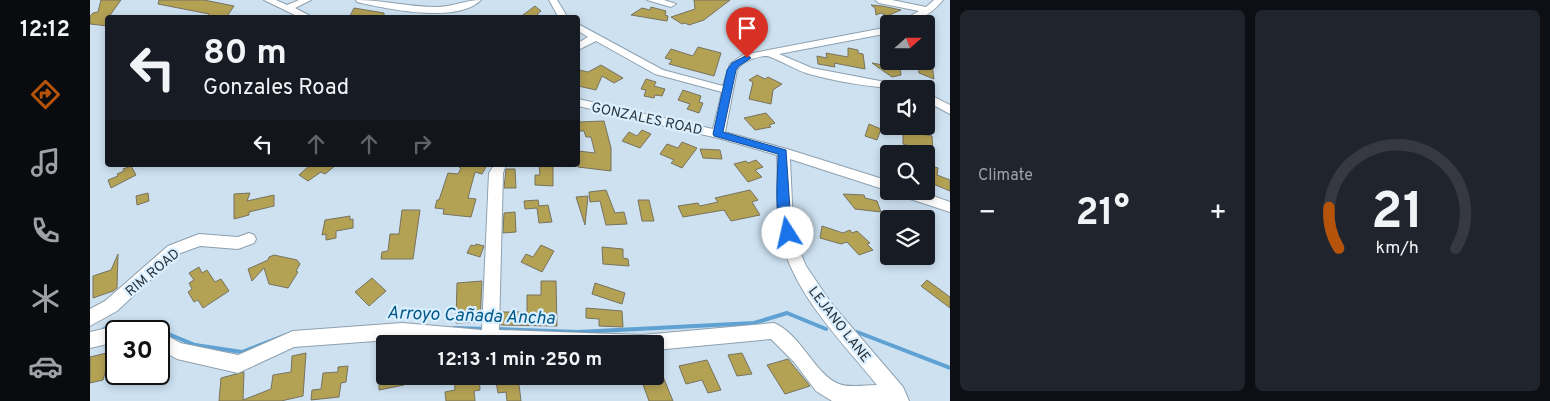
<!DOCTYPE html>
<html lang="en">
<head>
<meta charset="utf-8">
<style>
	body { margin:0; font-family:Overpass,sans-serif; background:#20242c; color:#f1f3f6; height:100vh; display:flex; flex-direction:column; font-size:19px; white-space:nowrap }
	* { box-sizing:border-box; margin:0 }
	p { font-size:16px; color:#9ea1a6 }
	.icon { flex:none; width:28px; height:28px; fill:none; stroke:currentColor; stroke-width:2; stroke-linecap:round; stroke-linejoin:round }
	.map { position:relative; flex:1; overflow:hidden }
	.side { display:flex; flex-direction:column; gap:10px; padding:10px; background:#0d0f14; width:600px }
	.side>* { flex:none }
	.top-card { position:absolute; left:15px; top:15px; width:475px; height:152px; border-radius:5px; box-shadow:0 2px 8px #0003; background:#171b24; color:#f1f3f6; overflow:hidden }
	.needle { width:32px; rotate:69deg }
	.tools { position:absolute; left:790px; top:15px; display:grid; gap:10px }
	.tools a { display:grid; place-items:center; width:55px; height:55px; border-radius:5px; background:#171b24; box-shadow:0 2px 8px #0003; font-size:25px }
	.speed { position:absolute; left:15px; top:320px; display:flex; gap:10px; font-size:25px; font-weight:700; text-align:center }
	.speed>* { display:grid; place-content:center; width:65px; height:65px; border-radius:50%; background:#171b24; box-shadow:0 2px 8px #0003; line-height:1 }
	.speed .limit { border:2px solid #111; border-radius:8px; background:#fff; color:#111 }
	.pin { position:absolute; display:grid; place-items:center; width:42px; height:42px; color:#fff; margin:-51px -21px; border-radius:50% 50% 50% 0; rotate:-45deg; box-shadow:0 0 5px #0007 }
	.pin .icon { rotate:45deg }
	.me { position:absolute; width:55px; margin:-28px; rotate:350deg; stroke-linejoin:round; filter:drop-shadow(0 0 4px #0008) }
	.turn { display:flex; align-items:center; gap:18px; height:105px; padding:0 15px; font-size:22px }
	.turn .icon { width:65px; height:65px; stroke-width:2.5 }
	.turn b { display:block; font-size:35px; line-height:42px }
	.lanes { display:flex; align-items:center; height:48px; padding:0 15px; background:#0003; justify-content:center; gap:25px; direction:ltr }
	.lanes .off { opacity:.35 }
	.big { font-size:38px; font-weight:700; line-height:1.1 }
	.side .widget { flex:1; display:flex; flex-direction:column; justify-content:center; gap:8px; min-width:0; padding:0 18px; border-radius:8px; background:#20242c }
	.side .dial { align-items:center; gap:0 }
	.dial svg { height:130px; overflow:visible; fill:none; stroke:#363941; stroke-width:7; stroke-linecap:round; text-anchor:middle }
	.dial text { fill:#f1f3f6; stroke:none }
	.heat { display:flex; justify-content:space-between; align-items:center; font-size:28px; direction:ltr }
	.side .tiles { flex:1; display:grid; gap:10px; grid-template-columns:repeat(2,1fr) }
	.trip { position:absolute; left:286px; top:335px; width:288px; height:50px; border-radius:5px; background:#171b24; box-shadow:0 2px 8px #0003; font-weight:700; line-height:50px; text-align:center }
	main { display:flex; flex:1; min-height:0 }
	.tabs { display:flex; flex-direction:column; width:90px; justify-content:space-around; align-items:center; background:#090b0e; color:#9ea1a6 }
	.tabs .icon { width:35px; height:35px }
	.tabs .active { color:#b45309 }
	.tabs b { font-size:22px; color:#f1f3f6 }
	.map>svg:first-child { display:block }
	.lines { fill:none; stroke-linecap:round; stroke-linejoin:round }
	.stream { stroke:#5ea1d2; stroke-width:4 }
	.building { fill:#b3a154; stroke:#78735f }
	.minor-casing { stroke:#8da0af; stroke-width:2 }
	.minor { fill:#fff; fill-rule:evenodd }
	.route { fill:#1a73e8; stroke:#114b97 }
	.labels { text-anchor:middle; stroke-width:4.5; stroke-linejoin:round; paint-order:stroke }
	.street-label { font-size:14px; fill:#2c343a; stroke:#daefff }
	.near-water-label { font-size:18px; font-style:italic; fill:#025987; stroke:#daefff }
</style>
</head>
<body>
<main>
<nav class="tabs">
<b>12:12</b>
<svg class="icon active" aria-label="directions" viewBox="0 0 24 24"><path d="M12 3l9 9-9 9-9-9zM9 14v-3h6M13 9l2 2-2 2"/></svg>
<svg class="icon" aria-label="music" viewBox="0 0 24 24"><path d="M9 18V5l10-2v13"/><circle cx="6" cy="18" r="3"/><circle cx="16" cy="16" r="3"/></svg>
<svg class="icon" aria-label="phone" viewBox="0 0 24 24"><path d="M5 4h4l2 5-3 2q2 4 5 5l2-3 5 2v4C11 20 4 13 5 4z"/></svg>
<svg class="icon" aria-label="climate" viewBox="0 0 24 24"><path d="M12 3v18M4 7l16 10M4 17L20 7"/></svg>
<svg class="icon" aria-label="car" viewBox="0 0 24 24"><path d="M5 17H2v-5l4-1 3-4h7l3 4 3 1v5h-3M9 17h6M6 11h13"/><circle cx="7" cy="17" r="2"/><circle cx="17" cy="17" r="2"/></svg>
</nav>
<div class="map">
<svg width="860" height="401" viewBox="0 0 860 401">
	<rect width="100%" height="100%" fill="#cde1f1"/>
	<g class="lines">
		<!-- stream -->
		<g class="stream">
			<path d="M45,325L66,329L105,345L152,352L196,335"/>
			<path d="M364,328L395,329"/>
			<path d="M14,329L33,323L39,324"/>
			<path d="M407,329L488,332L664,323L697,313L736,329"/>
			<path d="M767,332L860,368"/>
		</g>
	</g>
	<!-- building -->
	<g class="building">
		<path d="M11,0H31L18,18V26L0,24V16L3,13L8,12Z"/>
		<path d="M69,0H114L144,6L136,18H126L117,16L119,14L68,4Z"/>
		<path d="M604,0H640L614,20L599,25L595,23L592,24L581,17L605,9Z"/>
		<path d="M781,5L792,6L811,10L797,16L791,13L786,15L785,8Z"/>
		<path d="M445,6L451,11L447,14L452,18H429Z"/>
		<path d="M561,7L576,11L575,15L578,16L577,21L541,15L552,8L560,10Z"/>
		<path d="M264,8L294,13V18H259Z"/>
		<path d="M608,47L631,53L624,76L579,64L582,60L575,58L581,49L603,56Z"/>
		<path d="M758,48L768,50V53L773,54L775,69L744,63L745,67L728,64L727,56L737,58L736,53L758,57Z"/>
		<path d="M793,61H809L811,75L802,77L782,63L793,65Z"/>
		<path d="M828,61L842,64L844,79L829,73Z"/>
		<path d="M511,65L533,78L524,83L512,76L506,90L488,86L489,70L498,72Z"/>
		<path d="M667,75L675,79L678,77L692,84L683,90L681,104L659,99L663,82L659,80Z"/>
		<path d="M556,79L566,82L564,86L575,89L572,96L565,95L564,98L554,96L556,90L551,89Z"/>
		<path d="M593,90L611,96L609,102L613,103L609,113L597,109L600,104L588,100Z"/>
		<path d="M676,113L685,123L679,125L681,127L665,130L654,118Z"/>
		<path d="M514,121L521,148V171L488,167V151L505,153L501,137H496L494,131H488V122Z"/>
		<path d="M779,124L791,129L787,140L775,136Z"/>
		<path d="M552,130L561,134L550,148L532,141L539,132L547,136Z"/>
		<path d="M813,130L842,136L843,150L839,149V151L813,144Z"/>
		<path d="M592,142L607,148L592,168L581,163L584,160L570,154L577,144L588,148Z"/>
		<path d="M610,149L630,150L632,159L613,158Z"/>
		<path d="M666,160L673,167L665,170L672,177L658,182L644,164L656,161L658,163Z"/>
		<path d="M836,164L848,168L847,175L860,180V191L836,181Z"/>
		<path d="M220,165H246L235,174L231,172L218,181L209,175Z"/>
		<path d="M369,165H397L392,174L385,172L378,198L386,199L381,217L353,214L354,209L345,208L347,200H349L358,173L368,174L371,168L369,167Z"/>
		<path d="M449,165H463V186L445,185V175H450Z"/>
		<path d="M41,166L46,175L21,188L18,180L28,176L27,174L34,171L33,169Z"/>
		<path d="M416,169H425L426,188H414Z"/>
		<path d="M516,190L525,213L534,212L537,224L516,225L510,201L500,202L499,192Z"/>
		<path d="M660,190L668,200L662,202L670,215L641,221L634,210L593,217L588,206L608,203L610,206L628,202L625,198Z"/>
		<path d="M58,193L59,201L47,205L46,196Z"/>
		<path d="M160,193L157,201L184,195V206L159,212V215L144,219V194Z"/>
		<path d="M753,194L774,195L775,198L787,201L791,212L765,209Z"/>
		<path d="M498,196L495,225L486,197Z"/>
		<path d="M448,200L449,206L458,205L462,222L449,223L447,208L435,209L434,201Z"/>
		<path d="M548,200H559L564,221H552Z"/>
		<path d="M312,210H330L323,259H291L292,252L298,251L300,234H309Z"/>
		<path d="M425,212L426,232L413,233L414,213Z"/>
		<path d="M260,216V220L263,219V228L246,231V238L236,240V234L232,235L235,220Z"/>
		<path d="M732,226L753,233L760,230L762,233L767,231L780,243L777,244L783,250L769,255L757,242L751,244L730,238Z"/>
		<path d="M386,244L394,246L390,257L377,253L381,245L385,246Z"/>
		<path d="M451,245L464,251L452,272L431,262L436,254L443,257Z"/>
		<path d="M512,247L533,249V258L538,259L539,266L513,264Z"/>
		<path d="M28,254L27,288L23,291L3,298V276L21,270Z"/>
		<path d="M184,255L207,260L210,264L206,271L208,272L198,288L179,284L174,268L162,281L158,269L178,260L179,257Z"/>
		<path d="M109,267L112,273L117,270L125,282L131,279L139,291L113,308L108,300L104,302L98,292L102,289L99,283L104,280L99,273Z"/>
		<path d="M282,278L296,291L279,306L265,292Z"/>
		<path d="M837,280L860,297V308L831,286Z"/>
		<path d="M392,281L390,322L366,323L367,283Z"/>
		<path d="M451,281H466L467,326L411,325V312H437V295H451Z"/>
		<path d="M505,283L535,293L532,304L502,294Z"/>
		<path d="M496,308L532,311L533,327L509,326V319L496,318Z"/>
		<path d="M21,352L13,380L0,383V357Z"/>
		<path d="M216,353L213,396L191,401H129L131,378L154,372L153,400L181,389L183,375L201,372L202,356Z"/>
		<path d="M652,353L662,374L647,376L638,355Z"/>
		<path d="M565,357L583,401H559L550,376H565Z"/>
		<path d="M698,359L720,386L695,394L677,365Z"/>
		<path d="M617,360L631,390L618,393L612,380L596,384L589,366Z"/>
		<path d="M258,366L256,382L251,383L249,397L221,400L222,390L231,389L233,373L248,372V367Z"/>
		<path d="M289,376H314V385L289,390Z"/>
		<path d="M364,376H389L390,390L384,391L385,401H356L355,392L365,390Z"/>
		<path d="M405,376H428L431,401H417L416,392L408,393Z"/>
	</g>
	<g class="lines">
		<!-- minor casing -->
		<g class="minor-casing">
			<g id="minor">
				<path d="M174,0H186L197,5L209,0H221L205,8L224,18H211Z"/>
				<path d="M266,0C293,0 319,7 346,7C362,7 376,0 391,0C367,24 297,9 267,2Z"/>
				<path d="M459,0H467L478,18H469Z"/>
				<path d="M557,0H574L586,4L581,7Z"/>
				<path d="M785,0H802L836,7L844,0H853C842,14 825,24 807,24L829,11L789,3Z"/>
				<path d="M488,24L573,70L633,86L640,64L653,55L799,27V33L689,54L722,68L816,86L821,89C791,89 746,82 716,73C706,70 684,57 677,56C667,56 652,61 647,70L635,132L697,149L799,181V191L700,159L703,224L708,247L716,266L741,303L813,387L819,401H742L726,391L704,362L681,339L565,350V344H367L312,339L204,347L148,373L87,359L69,349V331L90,343L148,355L203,331L312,323L392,330L399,173L404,165H416L413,173L409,330L552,335L684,323C711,334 725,375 749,384C759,388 776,385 787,385C751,340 703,294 690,235C685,209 689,181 687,155L628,138L488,106V99L623,129L632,92L565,74L506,41L488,50V43L498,37L488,31Z"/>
				<path d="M836,93L860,105V114L836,101Z"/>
				<path d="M806,191H829L860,202V212L808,195Z"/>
				<path d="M159,233L164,235L166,239L164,243L148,249L110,246L88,254L27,311L0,326V309L15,301L78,246L109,234L148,237Z"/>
				<path d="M37,323L47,325L49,331H26V342L0,348V332L26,326L30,328Z"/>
			</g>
		</g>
		<!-- minor -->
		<use href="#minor" class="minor"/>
	</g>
	<!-- route -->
	<path class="route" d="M657,55L661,58L649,66L646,70L633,132L696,150L700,210L704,233L702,236H694C683,216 688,177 688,154L624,136L623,134L637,70L642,63Z"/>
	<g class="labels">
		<!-- street labels -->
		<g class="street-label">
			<text transform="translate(557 118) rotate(12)" y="5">GONZALES ROAD</text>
			<text transform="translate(62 272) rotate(-40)" y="5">RIM ROAD</text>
			<text transform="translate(750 324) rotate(52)" y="5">LEJANO LANE</text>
		</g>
		<!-- near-water labels -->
		<g class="near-water-label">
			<text transform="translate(381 315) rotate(2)" y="6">Arroyo Cañada Ancha</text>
		</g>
	</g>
</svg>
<div class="tools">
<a><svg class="needle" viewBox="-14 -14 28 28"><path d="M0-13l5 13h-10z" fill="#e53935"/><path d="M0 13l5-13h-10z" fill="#9ea1a6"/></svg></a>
<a><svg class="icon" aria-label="sound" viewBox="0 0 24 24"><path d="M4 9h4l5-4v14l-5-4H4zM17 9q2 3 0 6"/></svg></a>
<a><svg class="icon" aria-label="search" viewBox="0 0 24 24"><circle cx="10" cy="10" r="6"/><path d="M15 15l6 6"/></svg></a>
<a><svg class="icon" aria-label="layers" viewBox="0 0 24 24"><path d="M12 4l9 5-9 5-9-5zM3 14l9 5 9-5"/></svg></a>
</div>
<div class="speed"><div class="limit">30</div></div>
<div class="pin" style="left:657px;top:58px;background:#d93025"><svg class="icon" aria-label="arrive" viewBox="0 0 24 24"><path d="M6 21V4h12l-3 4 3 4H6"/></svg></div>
<svg class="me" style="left:698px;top:233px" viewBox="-20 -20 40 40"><circle r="19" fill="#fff"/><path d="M0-13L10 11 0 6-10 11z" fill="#1a73e8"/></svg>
<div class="trip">12:13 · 1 min · 250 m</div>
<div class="top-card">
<div class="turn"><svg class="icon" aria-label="left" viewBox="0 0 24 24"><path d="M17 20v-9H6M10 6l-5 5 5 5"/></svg><div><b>80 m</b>Gonzales Road</div></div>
<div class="lanes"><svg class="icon" aria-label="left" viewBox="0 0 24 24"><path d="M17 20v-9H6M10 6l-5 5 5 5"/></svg><svg class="icon off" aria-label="ahead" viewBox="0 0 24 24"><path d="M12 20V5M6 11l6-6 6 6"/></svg><svg class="icon off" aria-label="ahead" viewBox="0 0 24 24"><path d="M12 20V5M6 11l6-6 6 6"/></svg><svg class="icon off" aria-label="right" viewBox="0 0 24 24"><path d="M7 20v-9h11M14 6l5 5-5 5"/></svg></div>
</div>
</div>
<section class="side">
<div class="tiles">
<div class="widget"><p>Climate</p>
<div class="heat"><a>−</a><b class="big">21°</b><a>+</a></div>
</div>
<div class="widget dial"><svg viewBox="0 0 100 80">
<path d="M14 69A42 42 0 1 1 86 69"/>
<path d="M14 69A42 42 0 0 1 8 44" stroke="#b45309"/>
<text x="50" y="56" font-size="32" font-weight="700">21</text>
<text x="50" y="72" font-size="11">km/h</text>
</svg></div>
</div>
</section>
</main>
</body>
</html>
